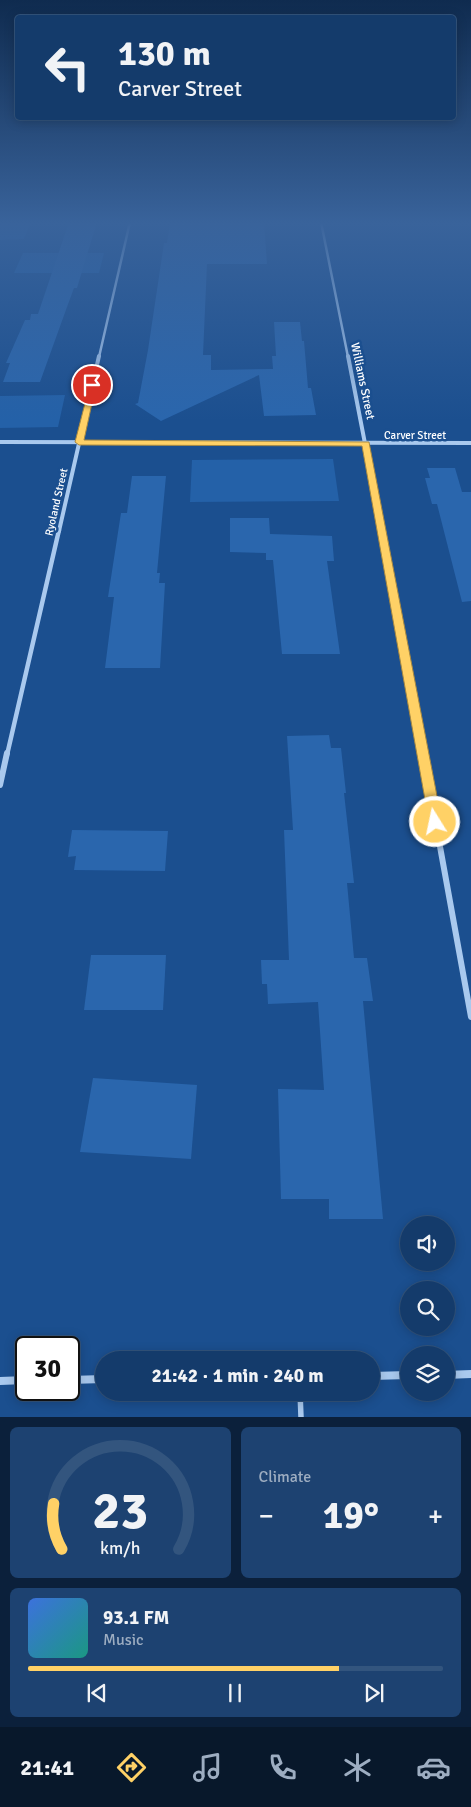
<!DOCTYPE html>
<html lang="en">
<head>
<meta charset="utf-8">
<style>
	body { margin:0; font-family:Signika,sans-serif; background:#1d4271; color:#f1f3f6; height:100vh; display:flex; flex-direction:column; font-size:19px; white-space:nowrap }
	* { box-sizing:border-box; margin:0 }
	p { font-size:16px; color:#9dadc1 }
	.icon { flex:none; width:28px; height:28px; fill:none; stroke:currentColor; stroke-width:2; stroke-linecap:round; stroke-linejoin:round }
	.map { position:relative; height:1417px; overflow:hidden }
	.sheet { display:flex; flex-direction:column; gap:10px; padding:10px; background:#0b203b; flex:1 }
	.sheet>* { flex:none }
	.hud { position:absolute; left:15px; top:15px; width:441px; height:105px; border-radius:5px; box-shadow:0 2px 12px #0003,0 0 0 1px #33557e; background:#143b6b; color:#f1f3f6; overflow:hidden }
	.tools { position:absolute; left:400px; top:1216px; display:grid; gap:10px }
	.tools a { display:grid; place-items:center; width:55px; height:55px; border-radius:50%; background:#143b6b; box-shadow:0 2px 12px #0003,0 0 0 1px #33557e; font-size:25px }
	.speed { position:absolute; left:15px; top:1336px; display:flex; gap:10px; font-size:25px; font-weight:700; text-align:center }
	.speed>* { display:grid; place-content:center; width:65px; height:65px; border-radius:50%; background:#143b6b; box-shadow:0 2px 12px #0003,0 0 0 1px #33557e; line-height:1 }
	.speed .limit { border:2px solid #111; border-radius:8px; background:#fff; color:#111 }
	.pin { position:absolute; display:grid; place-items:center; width:42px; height:42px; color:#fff; margin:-21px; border:2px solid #fff; border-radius:50%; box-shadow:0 1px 5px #0007 }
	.me { position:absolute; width:55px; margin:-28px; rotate:350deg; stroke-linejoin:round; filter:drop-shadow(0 0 4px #0008) }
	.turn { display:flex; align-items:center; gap:18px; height:105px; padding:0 20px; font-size:22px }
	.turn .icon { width:65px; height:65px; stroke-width:2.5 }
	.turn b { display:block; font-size:35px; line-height:42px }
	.big { font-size:38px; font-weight:800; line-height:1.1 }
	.sheet .tile { flex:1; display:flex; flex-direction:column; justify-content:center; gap:8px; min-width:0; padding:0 18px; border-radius:8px; background:#1d4271 }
	.sheet .dial { align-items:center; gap:0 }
	.dial svg { height:130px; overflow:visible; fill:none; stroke:#33557e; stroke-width:7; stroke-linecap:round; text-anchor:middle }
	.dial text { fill:#f1f3f6; stroke:none }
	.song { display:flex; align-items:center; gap:15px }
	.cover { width:60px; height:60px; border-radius:8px; background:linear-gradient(135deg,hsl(220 70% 55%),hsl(170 70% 35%)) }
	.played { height:5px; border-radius:2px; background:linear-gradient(90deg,#ffd166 75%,#33557e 75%) }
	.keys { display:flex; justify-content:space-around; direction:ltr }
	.heat { display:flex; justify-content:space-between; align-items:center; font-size:28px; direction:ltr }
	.sheet .tiles { flex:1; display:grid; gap:10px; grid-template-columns:1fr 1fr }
	.tile:last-child { grid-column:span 2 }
	.trip { position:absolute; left:95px; top:1351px; width:285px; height:50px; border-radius:25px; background:#143b6b; box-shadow:0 2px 12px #0003,0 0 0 1px #33557e; font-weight:800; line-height:50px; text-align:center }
	.dock { display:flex; height:80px; justify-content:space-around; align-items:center; background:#08182b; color:#9dadc1 }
	.dock .icon { width:35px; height:35px }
	.dock .active { color:#ffd166 }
	.dock b { font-size:22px; color:#f1f3f6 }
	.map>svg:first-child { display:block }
	.green { fill:#2461a8 }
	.building { fill:#2a66ad }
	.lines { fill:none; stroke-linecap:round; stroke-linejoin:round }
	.service { stroke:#a9c9ee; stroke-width:5.5 }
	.minor-far4 { stroke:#a9c9ee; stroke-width:2.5 }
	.minor-far3 { stroke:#a9c9ee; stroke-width:4 }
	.minor-far2 { stroke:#a9c9ee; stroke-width:4.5 }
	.minor-far1 { stroke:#a9c9ee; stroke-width:6 }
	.minor { stroke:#a9c9ee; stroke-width:8 }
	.route { fill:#ffd166; stroke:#a68842 }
	.labels { text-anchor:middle; stroke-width:5; stroke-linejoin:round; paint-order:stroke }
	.far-street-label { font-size:11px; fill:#fff; stroke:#1b4f8f }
	.street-label { font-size:12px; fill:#fff; stroke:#1b4f8f }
</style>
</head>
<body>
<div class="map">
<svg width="471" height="1417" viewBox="0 0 471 1417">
	<rect width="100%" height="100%" fill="#1b4f8f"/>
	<!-- green -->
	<g class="green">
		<path d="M0,222H31L24,239L0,240Z"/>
		<path d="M23,253H104L99,273H14Z"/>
		<path d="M65,395L58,427L0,428V396Z"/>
		<path d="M333,459L339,501L190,502L192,460Z"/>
	</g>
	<!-- building -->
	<g class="building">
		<path d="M69,222H97L77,288H74L67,307L40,382H3L10,363H6L25,320H30L31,314H38Z"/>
		<path d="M170,222H264L267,264H207L203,355H211V370L273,369L272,356H276L274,322H300L302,341H304L308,388H311L316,415L264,416L259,375L161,421L135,404L138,403L148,350L164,243H167Z"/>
		<path d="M427,468H455L462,492H471V601L462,602L437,504H432L425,478H430Z"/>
		<path d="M132,476H166L157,573H160L159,583H165L160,668H105L114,597H108L121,513H127Z"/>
		<path d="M230,518H269L270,534L332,536L334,561H327L340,654H282L273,560H266V553L230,552Z"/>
		<path d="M329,735L331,748H341L346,793H344L354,883H347L354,958H367L373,1001H363L383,1219H329V1199H281L278,1089L324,1090L318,1002L268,1004L267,984H262L261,960H289L284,830H293L287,736Z"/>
		<path d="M72,830L168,831L165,871L74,870L76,856L68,857Z"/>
		<path d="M91,955H166L163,1010H84Z"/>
		<path d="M93,1078L197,1085L191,1159L80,1152Z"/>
	</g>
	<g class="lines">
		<!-- service -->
		<path class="service" d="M300,1392L301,1417"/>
		<!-- minor-far4 -->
		<g class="minor-far4">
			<path d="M321,222L348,357"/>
			<path d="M99,357L130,222"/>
		</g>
		<!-- minor-far3 -->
		<g class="minor-far3">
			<path d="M348,356L382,531"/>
			<path d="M0,442L471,443"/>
			<path d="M59,531L99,356"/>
		</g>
		<!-- minor-far2 -->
		<g class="minor-far2">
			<path d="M382,530L423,755"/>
			<path d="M7,755L59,530"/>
		</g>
		<!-- minor-far1 -->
		<g class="minor-far1">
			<path d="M423,753L471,1017"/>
			<path d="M0,785L7,753"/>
		</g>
		<!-- minor -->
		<g class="minor">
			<path d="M446,1375L471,1374"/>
			<path d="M371,1376L409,1375"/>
			<path d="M69,1380L104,1379"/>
			<path d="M0,1381L26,1380"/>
		</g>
	</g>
	<!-- sky -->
	<linearGradient id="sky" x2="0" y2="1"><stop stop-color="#0f2b4f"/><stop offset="0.53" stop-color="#39639b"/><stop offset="1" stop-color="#39639b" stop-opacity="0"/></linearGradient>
	<rect width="471" height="421" fill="url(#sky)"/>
	<!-- route -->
	<path class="route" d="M90,384L96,385L84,440L369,442L442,822L440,826H431L429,822L362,446L79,445L75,442Z"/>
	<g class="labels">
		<!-- far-street labels -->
		<g class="far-street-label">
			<text x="415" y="439">Carver Street</text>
			<text transform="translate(56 502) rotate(-77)" y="4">Ryoland Street</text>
		</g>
		<!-- street labels -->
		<g class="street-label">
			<text transform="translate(363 381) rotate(78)" y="4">Williams Street</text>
		</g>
	</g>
</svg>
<div class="tools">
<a><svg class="icon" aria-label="sound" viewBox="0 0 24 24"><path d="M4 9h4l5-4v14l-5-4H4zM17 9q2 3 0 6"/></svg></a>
<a><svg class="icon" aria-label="search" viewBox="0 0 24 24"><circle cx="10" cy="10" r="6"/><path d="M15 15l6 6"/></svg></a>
<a><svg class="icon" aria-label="layers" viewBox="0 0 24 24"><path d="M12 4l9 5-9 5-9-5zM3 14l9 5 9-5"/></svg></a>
</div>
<div class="speed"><div class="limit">30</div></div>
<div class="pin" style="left:92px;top:385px;background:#d93025"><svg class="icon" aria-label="arrive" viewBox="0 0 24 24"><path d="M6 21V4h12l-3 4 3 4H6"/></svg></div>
<svg class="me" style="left:435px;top:822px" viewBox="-20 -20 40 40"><circle r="17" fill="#ffd166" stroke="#fff" stroke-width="3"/><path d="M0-11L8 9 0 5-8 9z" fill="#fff"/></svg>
<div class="trip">21:42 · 1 min · 240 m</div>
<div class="hud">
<div class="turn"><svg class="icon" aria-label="left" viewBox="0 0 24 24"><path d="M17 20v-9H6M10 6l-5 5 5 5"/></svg><div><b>130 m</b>Carver Street</div></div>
</div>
</div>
<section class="sheet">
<div class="tiles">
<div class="tile dial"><svg viewBox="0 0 100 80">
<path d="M14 69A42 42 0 1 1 86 69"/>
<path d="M14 69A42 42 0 0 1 9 41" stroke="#ffd166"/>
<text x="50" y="56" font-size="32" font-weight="700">23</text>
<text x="50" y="72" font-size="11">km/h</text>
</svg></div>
<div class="tile"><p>Climate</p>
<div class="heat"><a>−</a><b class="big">19°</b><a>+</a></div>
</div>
<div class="tile">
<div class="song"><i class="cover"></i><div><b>93.1 FM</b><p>Music</p></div></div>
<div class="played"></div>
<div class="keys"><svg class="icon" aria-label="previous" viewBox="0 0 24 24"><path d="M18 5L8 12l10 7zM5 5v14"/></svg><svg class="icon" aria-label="pause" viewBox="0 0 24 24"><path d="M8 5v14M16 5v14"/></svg><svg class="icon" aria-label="next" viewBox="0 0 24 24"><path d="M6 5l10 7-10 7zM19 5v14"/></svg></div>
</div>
</div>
</section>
<nav class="dock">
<b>21:41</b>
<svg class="icon active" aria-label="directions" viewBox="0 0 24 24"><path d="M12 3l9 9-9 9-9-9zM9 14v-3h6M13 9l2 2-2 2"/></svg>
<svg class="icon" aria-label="music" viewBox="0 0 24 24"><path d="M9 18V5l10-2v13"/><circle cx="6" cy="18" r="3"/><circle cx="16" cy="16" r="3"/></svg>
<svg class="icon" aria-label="phone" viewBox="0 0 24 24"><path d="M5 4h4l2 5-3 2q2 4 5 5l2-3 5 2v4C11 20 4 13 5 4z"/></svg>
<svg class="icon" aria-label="climate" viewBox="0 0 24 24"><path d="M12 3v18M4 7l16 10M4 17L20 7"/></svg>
<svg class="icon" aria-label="car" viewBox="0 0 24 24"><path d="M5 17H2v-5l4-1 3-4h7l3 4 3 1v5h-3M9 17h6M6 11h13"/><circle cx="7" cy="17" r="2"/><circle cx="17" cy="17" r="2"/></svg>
</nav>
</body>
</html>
